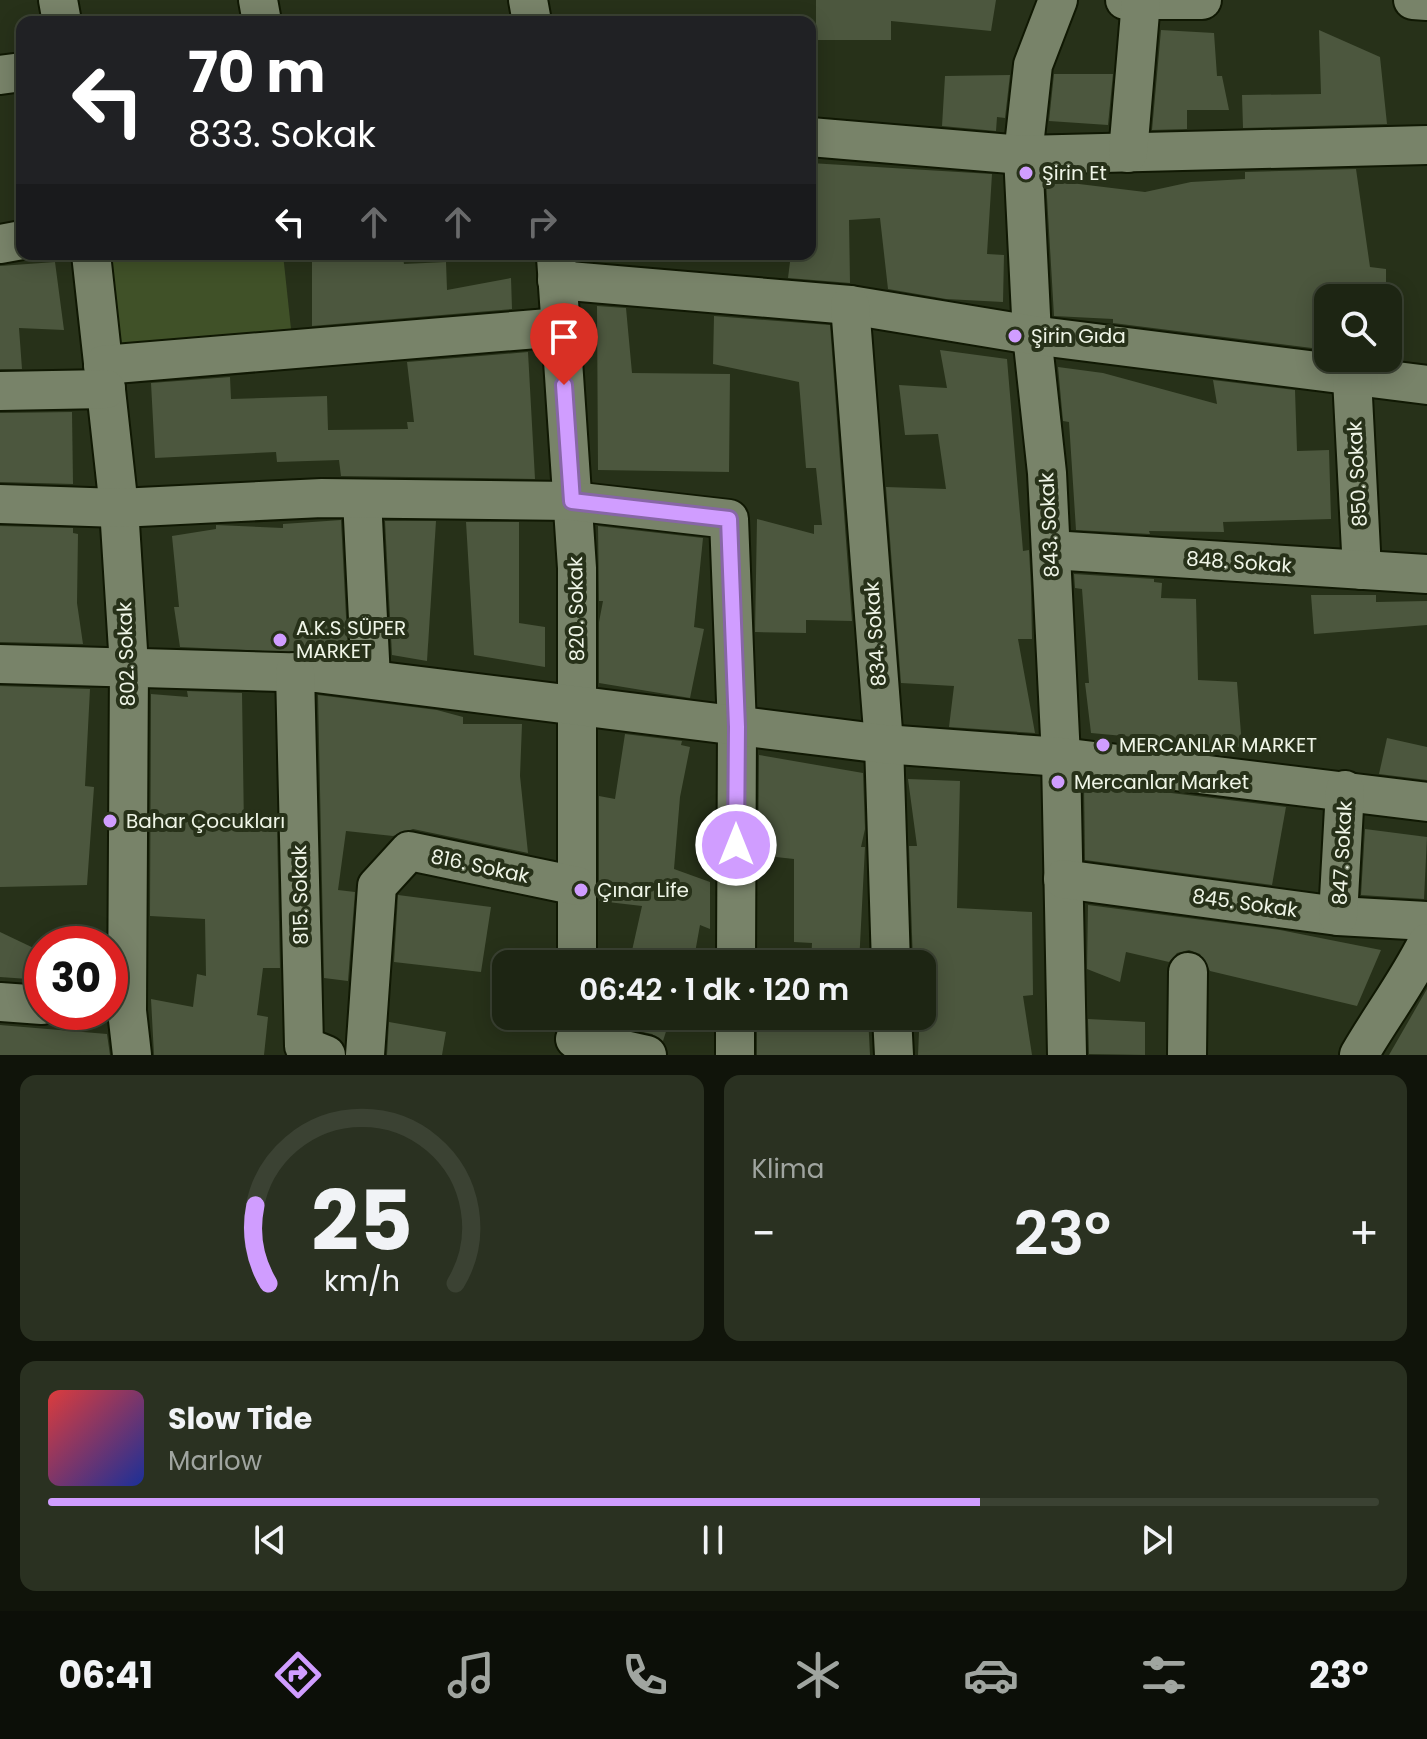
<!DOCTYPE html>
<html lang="tr">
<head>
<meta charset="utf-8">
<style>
	body { margin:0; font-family:Poppins,sans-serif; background:#2a3121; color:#f1f3f6; height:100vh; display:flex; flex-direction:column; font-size:30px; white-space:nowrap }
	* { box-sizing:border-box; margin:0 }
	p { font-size:26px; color:#a0a5a0 }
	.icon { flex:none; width:44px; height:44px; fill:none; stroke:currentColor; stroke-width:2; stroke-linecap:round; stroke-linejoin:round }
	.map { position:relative; height:1055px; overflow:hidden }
	.sheet { display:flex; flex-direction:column; gap:20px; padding:20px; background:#10140a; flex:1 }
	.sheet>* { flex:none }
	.hud { position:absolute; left:16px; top:16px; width:800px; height:244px; border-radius:16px; box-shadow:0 4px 20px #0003,0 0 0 2px #3b4233; background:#202124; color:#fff; overflow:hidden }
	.buttons { position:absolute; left:1314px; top:284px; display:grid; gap:16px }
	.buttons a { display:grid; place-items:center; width:88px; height:88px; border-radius:16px; background:#1d2513; box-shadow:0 4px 20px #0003,0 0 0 2px #3b4233; font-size:40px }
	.speed { position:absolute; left:24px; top:926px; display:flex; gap:16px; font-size:40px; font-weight:700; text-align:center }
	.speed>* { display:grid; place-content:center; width:104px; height:104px; border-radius:50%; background:#1d2513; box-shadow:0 4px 20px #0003,0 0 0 2px #3b4233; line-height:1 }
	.speed .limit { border:12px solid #d22; background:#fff; color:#111 }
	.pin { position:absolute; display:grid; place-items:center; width:68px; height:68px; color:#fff; margin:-82px -34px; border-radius:50% 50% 50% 0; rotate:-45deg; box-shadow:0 0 8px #0007 }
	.pin .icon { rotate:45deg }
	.me { position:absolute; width:88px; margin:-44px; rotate:0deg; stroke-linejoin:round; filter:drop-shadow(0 0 6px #0008) }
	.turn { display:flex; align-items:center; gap:28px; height:168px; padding:0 40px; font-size:36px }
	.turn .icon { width:104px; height:104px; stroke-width:2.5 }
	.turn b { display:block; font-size:56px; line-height:68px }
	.lanes { display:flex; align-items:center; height:76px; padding:0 40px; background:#0003; justify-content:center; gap:40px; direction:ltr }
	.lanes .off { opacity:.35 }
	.big { font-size:60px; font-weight:600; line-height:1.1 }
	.sheet .card { flex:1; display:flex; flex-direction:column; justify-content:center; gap:12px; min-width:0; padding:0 28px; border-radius:16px; background:#2a3121 }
	.sheet .dial { align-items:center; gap:0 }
	.dial svg { height:208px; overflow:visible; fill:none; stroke:#3b4233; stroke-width:7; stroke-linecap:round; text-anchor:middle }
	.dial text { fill:#f1f3f6; stroke:none }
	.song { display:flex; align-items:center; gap:24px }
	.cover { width:96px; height:96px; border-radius:12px; background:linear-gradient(135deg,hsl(0 70% 55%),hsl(230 70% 35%)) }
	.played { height:8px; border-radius:4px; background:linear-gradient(90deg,#d09dff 70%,#3b4233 70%) }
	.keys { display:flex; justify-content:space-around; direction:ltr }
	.heat { display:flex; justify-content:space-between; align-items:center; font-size:44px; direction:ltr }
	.sheet .tiles { flex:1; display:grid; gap:20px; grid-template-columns:1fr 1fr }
	.card:last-child { grid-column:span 2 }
	.trip { position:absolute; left:492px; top:950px; width:444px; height:80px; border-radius:16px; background:#1d2513; box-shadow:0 4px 20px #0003,0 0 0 2px #3b4233; font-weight:600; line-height:80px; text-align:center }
	.dock { display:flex; height:128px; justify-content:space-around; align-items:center; background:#0c0f08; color:#a0a5a0 }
	.dock .icon { width:56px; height:56px }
	.dock .on { color:#d09dff }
	.dock b { font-size:36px; color:#f1f3f6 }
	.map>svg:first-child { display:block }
	.green { fill:#405128 }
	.building { fill:#4c573e }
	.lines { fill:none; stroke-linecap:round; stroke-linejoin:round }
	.minor-casing { stroke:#101803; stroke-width:42 }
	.minor { stroke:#788369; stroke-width:38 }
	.route-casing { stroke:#8766a6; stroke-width:20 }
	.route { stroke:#d09dff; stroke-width:14 }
	.poi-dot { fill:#d09dff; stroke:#273119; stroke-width:3 }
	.labels { text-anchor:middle; stroke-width:8; stroke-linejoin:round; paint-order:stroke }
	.poi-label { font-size:20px; fill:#eff5e7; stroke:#273119; text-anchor:start }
	.street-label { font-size:20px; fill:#eff5e7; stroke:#273119 }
</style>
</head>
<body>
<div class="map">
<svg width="1427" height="1055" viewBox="0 0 1427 1055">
	<rect width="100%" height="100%" fill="#273119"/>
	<!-- green -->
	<path class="green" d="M109,254H283L291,329L118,346Z"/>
	<!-- building -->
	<g class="building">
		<path d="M816,0H996L991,31L891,21V40H816Z"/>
		<path d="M1161,30L1214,33L1217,76H1222L1229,110H1187V129L1152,130Z"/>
		<path d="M1319,30L1380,57L1387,124L1243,128L1242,95L1321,94Z"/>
		<path d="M1054,74H1113L1108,125L1049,121Z"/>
		<path d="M1010,75L1005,118L997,117L996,131L942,126L945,76Z"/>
		<path d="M810,163L992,174L987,254L1004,255L1003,302L946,299L888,289L880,218L849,220L850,283L788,278L791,254H810Z"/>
		<path d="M1356,169L1370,267L1386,269V298H1328V350L1113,323V319L1054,316L1046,180L1145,192L1191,182L1245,179V172Z"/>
		<path d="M312,254H346L347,262L403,258L404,264L446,262L447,290L511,278L512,309L312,326Z"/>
		<path d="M55,262L64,330L19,328L22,369H0V266Z"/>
		<path d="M597,306L626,308L632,373L730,374L729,472L598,470Z"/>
		<path d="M714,316L830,325L852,621L806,620V633L755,632L757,519L814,534V525H822L816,468H806L799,382L713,364Z"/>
		<path d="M940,350L1007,359L1023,551L1029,550L1031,587L1032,639H1018L1035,733L949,727L954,686L901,683L886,487L946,489L938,434L905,435L899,385L947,388Z"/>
		<path d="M528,352L535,479L341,476L339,460L277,462L276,452L155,458L151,383L230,377L231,399L327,396L328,430L408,429L407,422H414L407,362Z"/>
		<path d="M1058,367L1103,373L1217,404L1213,380L1295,390L1297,451L1329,450L1331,519L1223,522L1224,532L1149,531L1150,534L1076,530L1069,422L1063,421Z"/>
		<path d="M72,412L73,484L0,482V413Z"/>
		<path d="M341,520L348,655L180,647L174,607H179L172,536L216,529V525L283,528V524Z"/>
		<path d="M385,521H436L427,661L392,655Z"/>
		<path d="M466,522H519V623L545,627V667L474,655Z"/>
		<path d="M0,526L73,528V533L78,534L77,603L83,644L0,642Z"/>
		<path d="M598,526L703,538L694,627L704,629L690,698L599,683V622L603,601H599Z"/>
		<path d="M1074,574L1154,579V582L1162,583L1161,598L1196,599L1198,680L1237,682L1242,747L1091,733L1085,683H1089L1082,589L1075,588Z"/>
		<path d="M1311,595H1376V602L1427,601V625L1314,634Z"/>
		<path d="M0,686L90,689L85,786L94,787L87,885L0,887Z"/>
		<path d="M187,691L242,693L244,828H277L280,968H263L257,1015L268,1017L264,1055H154L151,999L193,1007L197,974L206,976L205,919L150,916L151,694L188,697Z"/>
		<path d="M318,695L437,710L463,717V724H522L520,776L528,853L413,829L393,836L346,831L338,890L355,892L348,981L324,978Z"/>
		<path d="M625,734L682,741L681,745L690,747L680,797L674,869L710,882V929L700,925L693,964H629L642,906L599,901V796L615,799Z"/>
		<path d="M1387,738L1427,747V780L1379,774Z"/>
		<path d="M759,755L863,773L865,829L861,847H865L859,964H811L812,943L794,942V859L758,855Z"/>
		<path d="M908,779L960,781L957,908L1032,912L1033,995L1023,996L1032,1055H918L922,964H913L909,846H917Z"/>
		<path d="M1084,786L1130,788L1286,807L1272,885L1085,860Z"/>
		<path d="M1365,829L1427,837L1424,899L1361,895Z"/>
		<path d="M398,895L491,907L481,972L394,962Z"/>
		<path d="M1088,905L1280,930L1381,950L1357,1006L1210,971L1200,954L1189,950L1177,953L1169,962L1126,952L1120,982L1087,969Z"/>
		<path d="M0,932L42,952V980L0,977Z"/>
		<path d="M1427,989V1055H1389Z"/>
		<path d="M570,1016H671L663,1041L652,1034Z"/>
		<path d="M757,1016L814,1023V1016H868L870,1055H757Z"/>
		<path d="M1088,1019L1145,1022V1055L1089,1054Z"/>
		<path d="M389,1022L446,1032L442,1055H387Z"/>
		<path d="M0,1025L107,1034L110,1055H0Z"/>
	</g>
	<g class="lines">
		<!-- minor casing -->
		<g class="minor-casing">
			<g id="minor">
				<path d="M58,0L62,22"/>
				<path d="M258,0L262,22"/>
				<path d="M528,0L532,22"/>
				<path d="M1058,0L1033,65L1023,155L1032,335L1047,473L1061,757L1067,1055"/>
				<path d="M1125,0H1202"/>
				<path d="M1413,0L1427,1"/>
				<path d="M0,75L22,72"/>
				<path d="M810,137L1023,155L1427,145"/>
				<path d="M1128,153L1141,1"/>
				<path d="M0,244L22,240"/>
				<path d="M91,254L119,508L129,666L127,1011L132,1055"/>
				<path d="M556,257L577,568V964"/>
				<path d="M557,280L850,305L1032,335L1427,385"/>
				<path d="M850,305L884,744L891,964"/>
				<path d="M103,365L561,327"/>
				<path d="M1352,378L1362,570"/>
				<path d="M0,391L106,389"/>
				<path d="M362,499L371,679"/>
				<path d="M0,504L119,508L322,498L572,501L729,519L737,727L736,964"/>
				<path d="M1051,550L1427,574"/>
				<path d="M0,664L316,673L884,744L1061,757L1427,802"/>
				<path d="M295,672L304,1046L326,1055"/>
				<path d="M1063,879L1338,916L1427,921"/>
				<path d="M1338,916L1345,790"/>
				<path d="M0,1002L42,1005"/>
				<path d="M892,1016L894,1055"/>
				<path d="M575,1039L647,1055"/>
				<path d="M365,1055L377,886L409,851L577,886"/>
				<path d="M735,1055V1016"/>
				<path d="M1187,1055L1188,972"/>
				<path d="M1359,1055C1381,1017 1407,983 1427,943"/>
			</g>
		</g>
		<!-- minor -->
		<use href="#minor" class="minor"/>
	</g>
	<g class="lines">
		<!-- route casing -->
		<g class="route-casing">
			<path id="route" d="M564,385L572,501L729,519L737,727L736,845"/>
		</g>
		<!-- route -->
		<use href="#route" class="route"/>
	</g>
	<!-- markers -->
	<g class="poi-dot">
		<circle cx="1026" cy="173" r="8"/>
		<circle cx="1015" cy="336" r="8"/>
		<circle cx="280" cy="640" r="8"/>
		<circle cx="1103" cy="745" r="8"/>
		<circle cx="1058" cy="782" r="8"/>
		<circle cx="110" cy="821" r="8"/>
		<circle cx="581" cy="890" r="8"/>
	</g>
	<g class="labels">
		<!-- poi labels -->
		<g class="poi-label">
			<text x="1042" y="180">Şirin Et</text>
			<text x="1031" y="343">Şirin Gıda</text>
			<text x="296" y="635">A.K.S SÜPER<tspan x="296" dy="23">MARKET</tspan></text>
			<text x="1119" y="752">MERCANLAR MARKET</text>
			<text x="1074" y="789">Mercanlar Market</text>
			<text x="126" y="828">Bahar Çocukları</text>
			<text x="597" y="897">Çınar Life</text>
		</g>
		<!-- street labels -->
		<g class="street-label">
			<text transform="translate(1357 474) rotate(-93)" y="7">850. Sokak</text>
			<text transform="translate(1049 525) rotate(-93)" y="7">843. Sokak</text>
			<text transform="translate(1239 562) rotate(4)" y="7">848. Sokak</text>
			<text transform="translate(576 609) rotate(-91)" y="7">820. Sokak</text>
			<text transform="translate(875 634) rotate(-94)" y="7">834. Sokak</text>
			<text transform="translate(126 654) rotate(-92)" y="7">802. Sokak</text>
			<text transform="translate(1342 853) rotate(-87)" y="7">847. Sokak</text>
			<text transform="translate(480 866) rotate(12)" y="7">816. Sokak</text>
			<text transform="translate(300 895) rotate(-91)" y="7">815. Sokak</text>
			<text transform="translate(1245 903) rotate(8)" y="7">845. Sokak</text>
		</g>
	</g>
</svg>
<div class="buttons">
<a><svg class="icon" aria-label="search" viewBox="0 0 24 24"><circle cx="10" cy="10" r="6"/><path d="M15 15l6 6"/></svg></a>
</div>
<div class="speed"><div class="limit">30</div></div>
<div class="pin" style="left:564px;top:385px;background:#d93025"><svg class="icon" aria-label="arrive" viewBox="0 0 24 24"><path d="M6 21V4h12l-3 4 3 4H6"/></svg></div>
<svg class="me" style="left:736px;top:845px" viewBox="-20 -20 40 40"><circle r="17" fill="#d09dff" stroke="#fff" stroke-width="3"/><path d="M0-11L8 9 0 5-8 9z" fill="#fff"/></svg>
<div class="trip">06:42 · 1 dk · 120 m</div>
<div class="hud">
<div class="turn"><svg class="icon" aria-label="left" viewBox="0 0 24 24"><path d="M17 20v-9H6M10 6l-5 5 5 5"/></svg><div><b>70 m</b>833. Sokak</div></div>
<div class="lanes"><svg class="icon" aria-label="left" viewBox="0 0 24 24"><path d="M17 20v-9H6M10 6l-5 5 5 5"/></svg><svg class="icon off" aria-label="ahead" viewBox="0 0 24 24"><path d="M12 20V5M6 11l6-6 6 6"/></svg><svg class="icon off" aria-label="ahead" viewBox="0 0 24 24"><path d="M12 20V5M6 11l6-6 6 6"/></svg><svg class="icon off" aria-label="right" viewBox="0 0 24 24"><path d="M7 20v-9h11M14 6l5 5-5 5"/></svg></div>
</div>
</div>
<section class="sheet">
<div class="tiles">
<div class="card dial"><svg viewBox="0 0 100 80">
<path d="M14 69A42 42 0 1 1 86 69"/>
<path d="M14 69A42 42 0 0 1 9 39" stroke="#d09dff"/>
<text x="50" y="56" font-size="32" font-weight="700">25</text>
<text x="50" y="72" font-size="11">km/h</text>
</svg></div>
<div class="card"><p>Klima</p>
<div class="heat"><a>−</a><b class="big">23°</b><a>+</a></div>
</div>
<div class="card">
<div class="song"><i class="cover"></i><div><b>Slow Tide</b><p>Marlow</p></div></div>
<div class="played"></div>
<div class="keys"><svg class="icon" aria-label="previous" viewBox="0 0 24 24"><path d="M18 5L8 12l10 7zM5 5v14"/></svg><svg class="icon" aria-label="pause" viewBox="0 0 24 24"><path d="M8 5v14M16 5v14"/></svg><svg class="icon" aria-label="next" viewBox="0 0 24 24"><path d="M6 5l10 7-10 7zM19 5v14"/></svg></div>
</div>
</div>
</section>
<nav class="dock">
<b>06:41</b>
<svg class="icon on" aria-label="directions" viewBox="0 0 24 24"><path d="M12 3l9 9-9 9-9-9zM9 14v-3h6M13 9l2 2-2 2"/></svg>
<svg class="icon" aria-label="music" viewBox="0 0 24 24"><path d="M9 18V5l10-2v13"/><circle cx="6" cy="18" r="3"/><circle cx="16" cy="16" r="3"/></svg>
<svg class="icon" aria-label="phone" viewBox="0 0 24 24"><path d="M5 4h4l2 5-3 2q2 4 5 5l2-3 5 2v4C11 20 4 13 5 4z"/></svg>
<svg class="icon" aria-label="climate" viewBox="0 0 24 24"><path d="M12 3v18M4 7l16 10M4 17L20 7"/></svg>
<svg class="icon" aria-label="car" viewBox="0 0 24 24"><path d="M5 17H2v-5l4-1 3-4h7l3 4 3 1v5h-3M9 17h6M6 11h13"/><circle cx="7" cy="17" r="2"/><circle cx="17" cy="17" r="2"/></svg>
<svg class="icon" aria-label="filters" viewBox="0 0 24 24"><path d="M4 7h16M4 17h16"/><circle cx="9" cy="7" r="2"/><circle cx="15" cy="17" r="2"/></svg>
<b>23°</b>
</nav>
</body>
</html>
